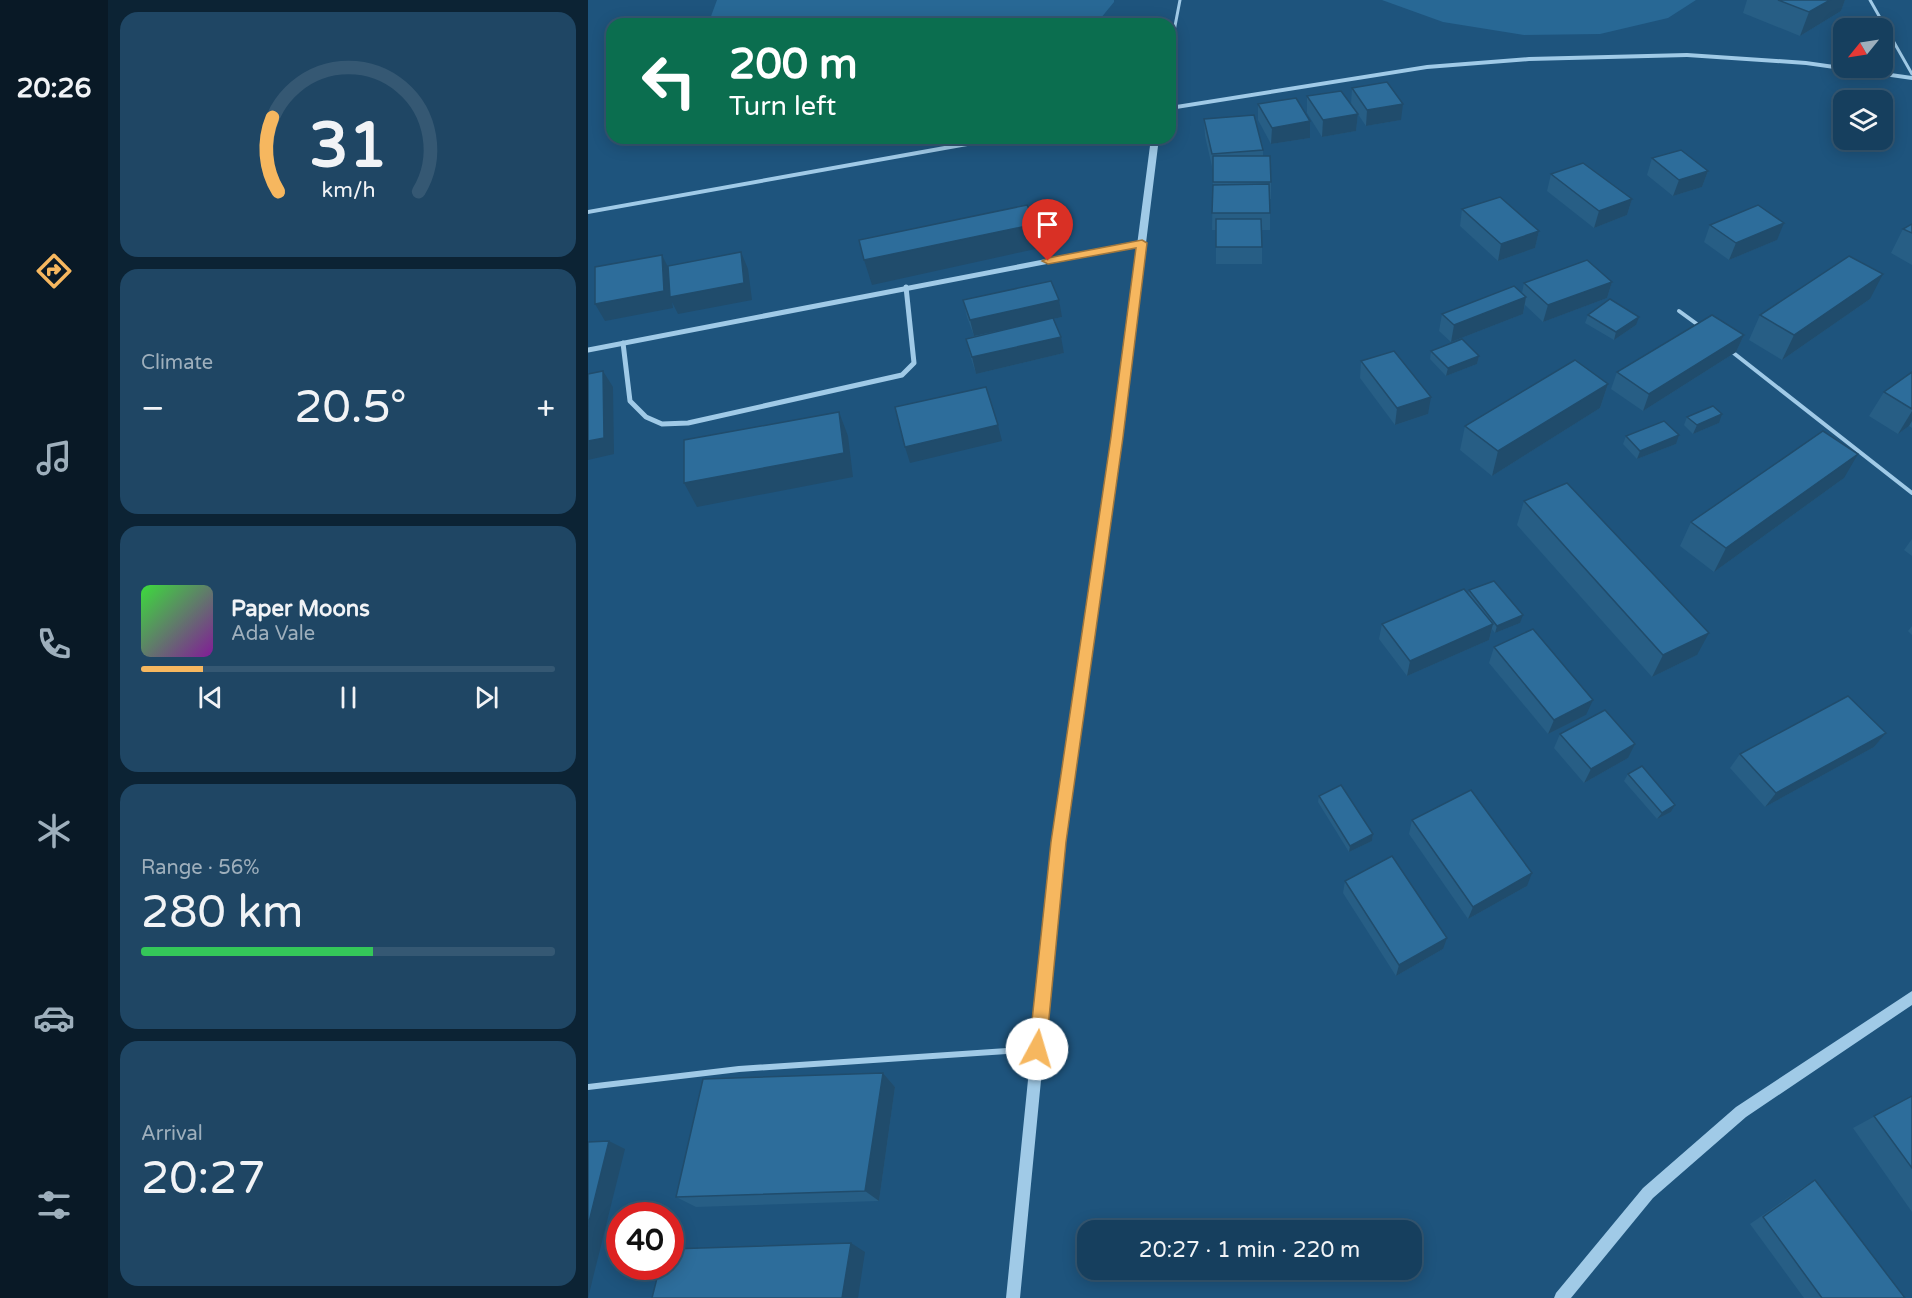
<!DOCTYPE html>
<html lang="en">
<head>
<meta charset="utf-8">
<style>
	body { margin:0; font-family:"Varela Round",sans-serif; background:#1f4664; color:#f1f3f6; height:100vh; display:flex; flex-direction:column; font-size:22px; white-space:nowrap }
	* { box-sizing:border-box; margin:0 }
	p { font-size:20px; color:#9eafbc }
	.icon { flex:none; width:33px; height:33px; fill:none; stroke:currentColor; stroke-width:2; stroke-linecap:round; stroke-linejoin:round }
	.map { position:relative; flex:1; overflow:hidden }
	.drawer { display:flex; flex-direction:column; gap:12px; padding:12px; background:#0c2334; width:480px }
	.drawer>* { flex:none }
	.hud { position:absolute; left:18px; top:18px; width:570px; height:126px; border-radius:18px; box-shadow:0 3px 15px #0003,0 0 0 2px #355873; background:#0b6e4f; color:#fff; overflow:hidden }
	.needle { width:39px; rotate:240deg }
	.controls { position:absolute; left:1245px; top:18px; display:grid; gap:12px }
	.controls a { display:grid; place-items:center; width:60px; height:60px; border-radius:12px; background:#163f5e; box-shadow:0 3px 15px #0003,0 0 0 2px #355873; font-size:30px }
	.speed { position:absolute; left:18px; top:1202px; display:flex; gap:12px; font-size:30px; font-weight:700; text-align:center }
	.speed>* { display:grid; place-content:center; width:78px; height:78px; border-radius:50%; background:#163f5e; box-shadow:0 3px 15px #0003,0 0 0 2px #355873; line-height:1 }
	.speed .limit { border:9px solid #d22; background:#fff; color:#111 }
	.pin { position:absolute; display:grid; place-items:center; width:51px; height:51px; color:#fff; margin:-62px -26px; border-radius:50% 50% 50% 0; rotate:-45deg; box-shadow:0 0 6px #0007 }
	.pin .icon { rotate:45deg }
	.me { position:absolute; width:66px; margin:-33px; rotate:6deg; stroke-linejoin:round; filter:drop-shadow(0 0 4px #0008) }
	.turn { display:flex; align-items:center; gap:21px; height:126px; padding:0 24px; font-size:27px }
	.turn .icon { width:78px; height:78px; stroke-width:2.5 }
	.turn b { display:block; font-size:42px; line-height:51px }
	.big { font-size:45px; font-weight:600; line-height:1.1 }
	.drawer .tile { flex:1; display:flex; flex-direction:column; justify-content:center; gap:9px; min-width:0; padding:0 21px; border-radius:18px; background:#1f4664 }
	.drawer .dial { align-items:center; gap:0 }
	.dial svg { height:156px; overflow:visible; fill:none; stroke:#355873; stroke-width:7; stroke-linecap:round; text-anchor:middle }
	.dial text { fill:#f1f3f6; stroke:none }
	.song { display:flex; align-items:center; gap:18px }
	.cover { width:72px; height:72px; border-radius:9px; background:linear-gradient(135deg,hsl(120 70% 55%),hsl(290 70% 35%)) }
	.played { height:6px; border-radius:3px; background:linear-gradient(90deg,#f6b75f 15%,#355873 15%) }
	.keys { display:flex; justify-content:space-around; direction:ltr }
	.heat { display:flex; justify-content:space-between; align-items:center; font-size:33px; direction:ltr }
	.charge { height:9px; border-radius:4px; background:linear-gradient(90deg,#34c759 56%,#355873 0) }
	.trip { position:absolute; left:489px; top:1220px; width:345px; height:60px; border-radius:18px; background:#163f5e; box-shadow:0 3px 15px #0003,0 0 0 2px #355873; font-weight:600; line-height:60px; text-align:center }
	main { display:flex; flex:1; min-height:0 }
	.tabs { display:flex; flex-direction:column; width:108px; justify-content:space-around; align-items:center; background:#091926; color:#9eafbc }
	.tabs .icon { width:42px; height:42px }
	.tabs .selected { color:#f6b75f }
	.tabs b { font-size:27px; color:#f1f3f6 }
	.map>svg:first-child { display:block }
	.green { fill:#286895 }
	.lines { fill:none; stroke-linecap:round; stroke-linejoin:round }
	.service-far2 { stroke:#a0cae7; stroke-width:3 }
	.service-far1 { stroke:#a0cae7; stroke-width:4 }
	.service { stroke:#a0cae7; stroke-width:6 }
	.minor { stroke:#a0cae7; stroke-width:5 }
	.tertiary { fill:#a0cae7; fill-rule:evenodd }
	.wall { fill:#275e85 }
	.shaded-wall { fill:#204c6c }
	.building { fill:#2d6d9b; stroke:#204c6c; stroke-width:1.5 }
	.route { fill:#f6b75f; stroke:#a0773e; stroke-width:1.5 }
</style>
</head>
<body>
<main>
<nav class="tabs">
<b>20:26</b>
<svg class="icon selected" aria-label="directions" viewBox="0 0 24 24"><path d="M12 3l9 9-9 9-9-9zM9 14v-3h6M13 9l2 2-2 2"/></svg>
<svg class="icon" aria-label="music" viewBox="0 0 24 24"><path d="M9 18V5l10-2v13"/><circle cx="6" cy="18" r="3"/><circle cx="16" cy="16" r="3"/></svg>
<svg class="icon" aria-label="phone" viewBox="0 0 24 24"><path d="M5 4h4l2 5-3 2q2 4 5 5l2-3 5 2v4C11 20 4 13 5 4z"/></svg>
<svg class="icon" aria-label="climate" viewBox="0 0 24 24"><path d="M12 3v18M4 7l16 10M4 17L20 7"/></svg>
<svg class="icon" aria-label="car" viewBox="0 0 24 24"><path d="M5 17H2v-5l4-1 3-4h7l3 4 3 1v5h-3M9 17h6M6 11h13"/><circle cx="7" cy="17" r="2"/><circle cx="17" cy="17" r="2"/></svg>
<svg class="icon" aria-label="filters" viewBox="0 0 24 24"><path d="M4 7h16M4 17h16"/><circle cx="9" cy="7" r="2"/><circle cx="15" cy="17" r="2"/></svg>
</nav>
<section class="drawer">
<div class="tile dial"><svg viewBox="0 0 100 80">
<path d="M14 69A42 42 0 1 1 86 69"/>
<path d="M14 69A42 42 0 0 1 11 31" stroke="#f6b75f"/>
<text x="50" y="56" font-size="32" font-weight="700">31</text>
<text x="50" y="72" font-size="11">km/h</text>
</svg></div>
<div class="tile"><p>Climate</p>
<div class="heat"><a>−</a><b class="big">20.5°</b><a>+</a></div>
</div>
<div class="tile">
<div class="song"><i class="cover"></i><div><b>Paper Moons</b><p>Ada Vale</p></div></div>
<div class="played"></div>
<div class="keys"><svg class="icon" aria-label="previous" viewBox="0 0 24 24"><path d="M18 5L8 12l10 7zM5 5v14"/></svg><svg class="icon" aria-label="pause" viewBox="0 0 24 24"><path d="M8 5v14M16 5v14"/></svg><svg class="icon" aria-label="next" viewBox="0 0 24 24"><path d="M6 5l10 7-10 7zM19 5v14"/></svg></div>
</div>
<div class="tile"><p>Range · 56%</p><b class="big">280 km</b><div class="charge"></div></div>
<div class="tile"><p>Arrival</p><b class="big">20:27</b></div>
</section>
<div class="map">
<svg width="1324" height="1298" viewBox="0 0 1324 1298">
	<rect width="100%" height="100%" fill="#1e547d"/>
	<!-- green -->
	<g class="green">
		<path d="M129,0H526V2L508,24H125L122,19Z"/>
		<path d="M794,0H1108L1080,18L1012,34L936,35L855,22Z"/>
	</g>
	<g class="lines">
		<!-- service-far2 -->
		<g class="service-far2">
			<path d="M1282,0L1324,74"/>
			<path d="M582,52L592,0"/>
		</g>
		<!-- service-far1 -->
		<g class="service-far1">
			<path d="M1091,311L1113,327"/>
			<path d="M1143,351L1324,493"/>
		</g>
		<!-- service -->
		<path class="service" d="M0,1087L151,1069L449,1049"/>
		<!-- minor -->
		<g class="minor">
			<path d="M35,343L42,401L58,417L74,424L100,423L314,375L326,363L318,287"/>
			<path d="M0,350L554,243"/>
		</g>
		<!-- tertiary -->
		<g class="tertiary">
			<path d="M1099,53L1218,61L1324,76V80L1218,65L1099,57L941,61L839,69L582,110V106L839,65L941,57Z"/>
			<path d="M401,138H417L413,140L0,214V210Z"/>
			<path d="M563,138H571L534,437L476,842L432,1298H418L464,842L524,437Z"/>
			<path d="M1324,991V1005L1158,1117L1065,1198L983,1298H966L968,1293L1055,1188L1148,1107Z"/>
		</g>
	</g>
	<!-- wall -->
	<g class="wall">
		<path d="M1159,0H1257L1253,11L1212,36L1155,13Z"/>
		<path d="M764,88L813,120L778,126L763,104Z"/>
		<path d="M719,96L770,114L768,131L734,137L719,113Z"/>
		<path d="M670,104L722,138L683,144L670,120Z"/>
		<path d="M616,119L675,150V156L683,182V199H682V230H674V264H628V230H624L625,171L617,136Z"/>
		<path d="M1064,158L1120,171L1114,187L1085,196L1059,175Z"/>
		<path d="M963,174L1044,199L1039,215L1006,228L959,191Z"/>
		<path d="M874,209L951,231L947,248L910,261L872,226Z"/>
		<path d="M1324,224V265L1303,253L1315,229Z"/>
		<path d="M1122,225L1189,240L1141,260L1116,242Z"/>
		<path d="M1024,282L1019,298L955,322L937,305L935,314L863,342L851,331L854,314L934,293L936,283Z"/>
		<path d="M1282,299L1194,360L1161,340L1172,315Z"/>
		<path d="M375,300L474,317L465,319L476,353L388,374L382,355L378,339L386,336L379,317Z"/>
		<path d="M1000,315L1048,325L1026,340L997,323Z"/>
		<path d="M1156,335L1148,352L1055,411L1023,389L1029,372Z"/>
		<path d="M843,351L891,356L889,364L858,376L842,359Z"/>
		<path d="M773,361L840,414L807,425L772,378Z"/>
		<path d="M1324,372V428L1321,426L1310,434L1281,416L1296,392Z"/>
		<path d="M1020,384L1012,408L904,476L872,450L877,426Z"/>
		<path d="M1099,417L1131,423L1105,434L1096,425Z"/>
		<path d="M1038,436L1088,444L1049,459L1035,444Z"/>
		<path d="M1256,478L1126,572L1092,546L1103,522Z"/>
		<path d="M936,501L1109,655L1064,677L929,525Z"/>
		<path d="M1324,539V556L1316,550Z"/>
		<path d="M881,590L932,623L907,633L904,629L901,640L819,676L791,639L794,624L880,594Z"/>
		<path d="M1324,626V635L1320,631Z"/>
		<path d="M906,647L998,715L960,734L901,663Z"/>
		<path d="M1298,733L1286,747L1177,807L1142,768L1152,754Z"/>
		<path d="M972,734L1040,758L996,783L966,748Z"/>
		<path d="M1040,774L1087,805L1083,812L1069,819L1036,781Z"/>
		<path d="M731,796L785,834L784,841L761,852L730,802Z"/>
		<path d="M824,820L939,886L880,919L821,834Z"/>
		<path d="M757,881L855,949L808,976L755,893Z"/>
		<path d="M295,1073L307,1087L291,1201L108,1207L88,1197Z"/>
		<path d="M1324,1096V1212L1265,1128Z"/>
		<path d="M1227,1180L1317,1298H1216L1162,1224L1214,1188Z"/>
	</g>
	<!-- shaded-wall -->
	<g class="shaded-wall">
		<path d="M1242,0H1257L1253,11L1212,36L1221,12Z"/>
		<path d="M815,104L813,120L778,126L779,110Z"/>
		<path d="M770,114L768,131L734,137L735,120Z"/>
		<path d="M722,121V138L683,144L684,128Z"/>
		<path d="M1120,171L1114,187L1085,196L1091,180Z"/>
		<path d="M1044,199L1039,215L1006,228L1011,211Z"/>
		<path d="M1196,223L1189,240L1141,260L1148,243Z"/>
		<path d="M448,224L452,248L284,285L276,260Z"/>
		<path d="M951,231L947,248L910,261L913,244Z"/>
		<path d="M153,252L160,269L164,300L90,314L84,302L85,308L17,321L7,304L74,255L82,271Z"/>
		<path d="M1295,274L1282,299L1194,360L1206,335Z"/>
		<path d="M1024,282L1019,298L955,322L960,305Z"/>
		<path d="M938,297L935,314L863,342L866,325Z"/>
		<path d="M471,300L474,317L386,336L382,320Z"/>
		<path d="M1051,317L1048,325L1026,340L1028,332Z"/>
		<path d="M1156,335L1148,352L1055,411L1061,394Z"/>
		<path d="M473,337L476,353L388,374L384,357Z"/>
		<path d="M891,356L889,364L858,376L860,368Z"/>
		<path d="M15,371L25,387L26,454L0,460V441Z"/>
		<path d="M1020,384L1012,408L904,476L910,451Z"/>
		<path d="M843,397L840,414L807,425L809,408Z"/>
		<path d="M1324,411V421L1321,426L1310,434Z"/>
		<path d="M251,412L260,436L265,477L109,507L96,483Z"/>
		<path d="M1134,414L1131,423L1105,434L1109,425Z"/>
		<path d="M410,425L414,441L322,463L317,447Z"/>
		<path d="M1091,435L1088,444L1049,459L1052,451Z"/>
		<path d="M1270,454L1256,478L1126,572L1138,548Z"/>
		<path d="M935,615L932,623L907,633L909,626Z"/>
		<path d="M905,624L901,640L819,676L822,661Z"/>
		<path d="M1121,633L1109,655L1064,677L1075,655Z"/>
		<path d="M1005,700L998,715L960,734L966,720Z"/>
		<path d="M1298,733L1286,747L1177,807L1188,793Z"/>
		<path d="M1047,744L1040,758L996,783L1003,769Z"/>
		<path d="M1087,805L1083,812L1069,819L1074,813Z"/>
		<path d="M785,834L784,841L761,852L762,846Z"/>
		<path d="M944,873L939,886L880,919L885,907Z"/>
		<path d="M859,938L855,949L808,976L811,965Z"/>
		<path d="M295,1073L307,1087L291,1201L277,1191Z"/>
		<path d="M21,1141L37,1149L0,1298V1226Z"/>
		<path d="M263,1243L277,1252L270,1298H254Z"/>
	</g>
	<!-- building -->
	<g class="building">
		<path d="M1190,0H1242L1221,12Z"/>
		<path d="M799,82L815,104L779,110L764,88Z"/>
		<path d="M753,91L770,114L735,120L719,96Z"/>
		<path d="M708,98L722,121L684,128L670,104Z"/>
		<path d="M666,115L675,150L624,154L616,119Z"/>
		<path d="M1093,150L1120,171L1091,180L1064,158Z"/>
		<path d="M625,156H682L683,182H625Z"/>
		<path d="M995,163L1044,199L1011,211L963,174Z"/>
		<path d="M681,184L682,213H624L625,185Z"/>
		<path d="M912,197L951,231L913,244L874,209Z"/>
		<path d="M439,205L448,224L276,260L271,240Z"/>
		<path d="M1170,205L1196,223L1148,243L1122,225Z"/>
		<path d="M628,219H673L674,247H628Z"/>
		<path d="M1324,224V233L1315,229Z"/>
		<path d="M153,252L156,283L82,297L80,266Z"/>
		<path d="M74,255L76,291L7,304V267Z"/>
		<path d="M1261,256L1295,274L1206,335L1172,315Z"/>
		<path d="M999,260L1024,282L960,305L936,283Z"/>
		<path d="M463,281L471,300L382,320L375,300Z"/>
		<path d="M926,286L938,297L866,325L854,314Z"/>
		<path d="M1022,299L1051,317L1028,332L1000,315Z"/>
		<path d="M1124,315L1156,335L1061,394L1029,372Z"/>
		<path d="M465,318L473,337L384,357L378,339Z"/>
		<path d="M874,339L891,356L860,368L843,351Z"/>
		<path d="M806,351L843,397L809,408L773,361Z"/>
		<path d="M987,360L1020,384L910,451L877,426Z"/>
		<path d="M15,371L16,438L0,441V374Z"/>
		<path d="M1324,372V409L1296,392Z"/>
		<path d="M398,387L410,425L317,447L307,407Z"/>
		<path d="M1125,406L1134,414L1109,425L1099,417Z"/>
		<path d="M251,412L256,453L96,483V440Z"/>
		<path d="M1076,421L1091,435L1052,451L1038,436Z"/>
		<path d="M1235,431L1270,454L1138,548L1103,522Z"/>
		<path d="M979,483L1121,633L1075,655L936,501Z"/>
		<path d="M906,581L935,615L909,626L881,590Z"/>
		<path d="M876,589L905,624L822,661L794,624Z"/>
		<path d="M945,629L1005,700L966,720L906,647Z"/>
		<path d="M1260,696L1298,733L1188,793L1152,754Z"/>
		<path d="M1017,710L1047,744L1003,769L972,734Z"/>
		<path d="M1054,766L1087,805L1074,813L1040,774Z"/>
		<path d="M753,785L785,834L762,846L731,796Z"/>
		<path d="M883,790L944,873L885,907L824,820Z"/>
		<path d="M804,856L859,938L811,965L757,881Z"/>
		<path d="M295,1073L277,1191L88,1197L115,1079Z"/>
		<path d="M1324,1096V1168L1286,1116Z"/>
		<path d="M21,1141L0,1226V1142Z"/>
		<path d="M1227,1180L1317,1298H1234L1175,1217Z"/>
		<path d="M263,1243L254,1298H64L72,1266H82V1249Z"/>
	</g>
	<!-- route -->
	<path class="route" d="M554,240L559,243L535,437L478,842L458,1049L455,1055L449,1058L443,1055L441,1049L463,842L523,437L548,248L460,264L454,261L460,258Z"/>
</svg>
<div class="controls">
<a><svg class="needle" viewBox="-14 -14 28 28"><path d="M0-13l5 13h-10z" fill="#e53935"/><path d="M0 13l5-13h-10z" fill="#9eafbc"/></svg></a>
<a><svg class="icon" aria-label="layers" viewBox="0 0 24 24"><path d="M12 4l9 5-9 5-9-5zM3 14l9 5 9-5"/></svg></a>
</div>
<div class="speed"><div class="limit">40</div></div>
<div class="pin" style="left:460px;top:261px;background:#d93025"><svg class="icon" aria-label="arrive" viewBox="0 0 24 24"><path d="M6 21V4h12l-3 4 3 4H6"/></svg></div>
<svg class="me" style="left:449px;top:1049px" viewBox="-20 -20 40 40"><circle r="19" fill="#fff"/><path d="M0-13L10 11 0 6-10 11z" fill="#f6b75f"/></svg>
<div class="trip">20:27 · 1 min · 220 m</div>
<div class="hud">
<div class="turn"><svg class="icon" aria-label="left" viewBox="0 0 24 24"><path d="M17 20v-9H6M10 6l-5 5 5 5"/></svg><div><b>200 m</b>Turn left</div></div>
</div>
</div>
</main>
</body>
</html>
